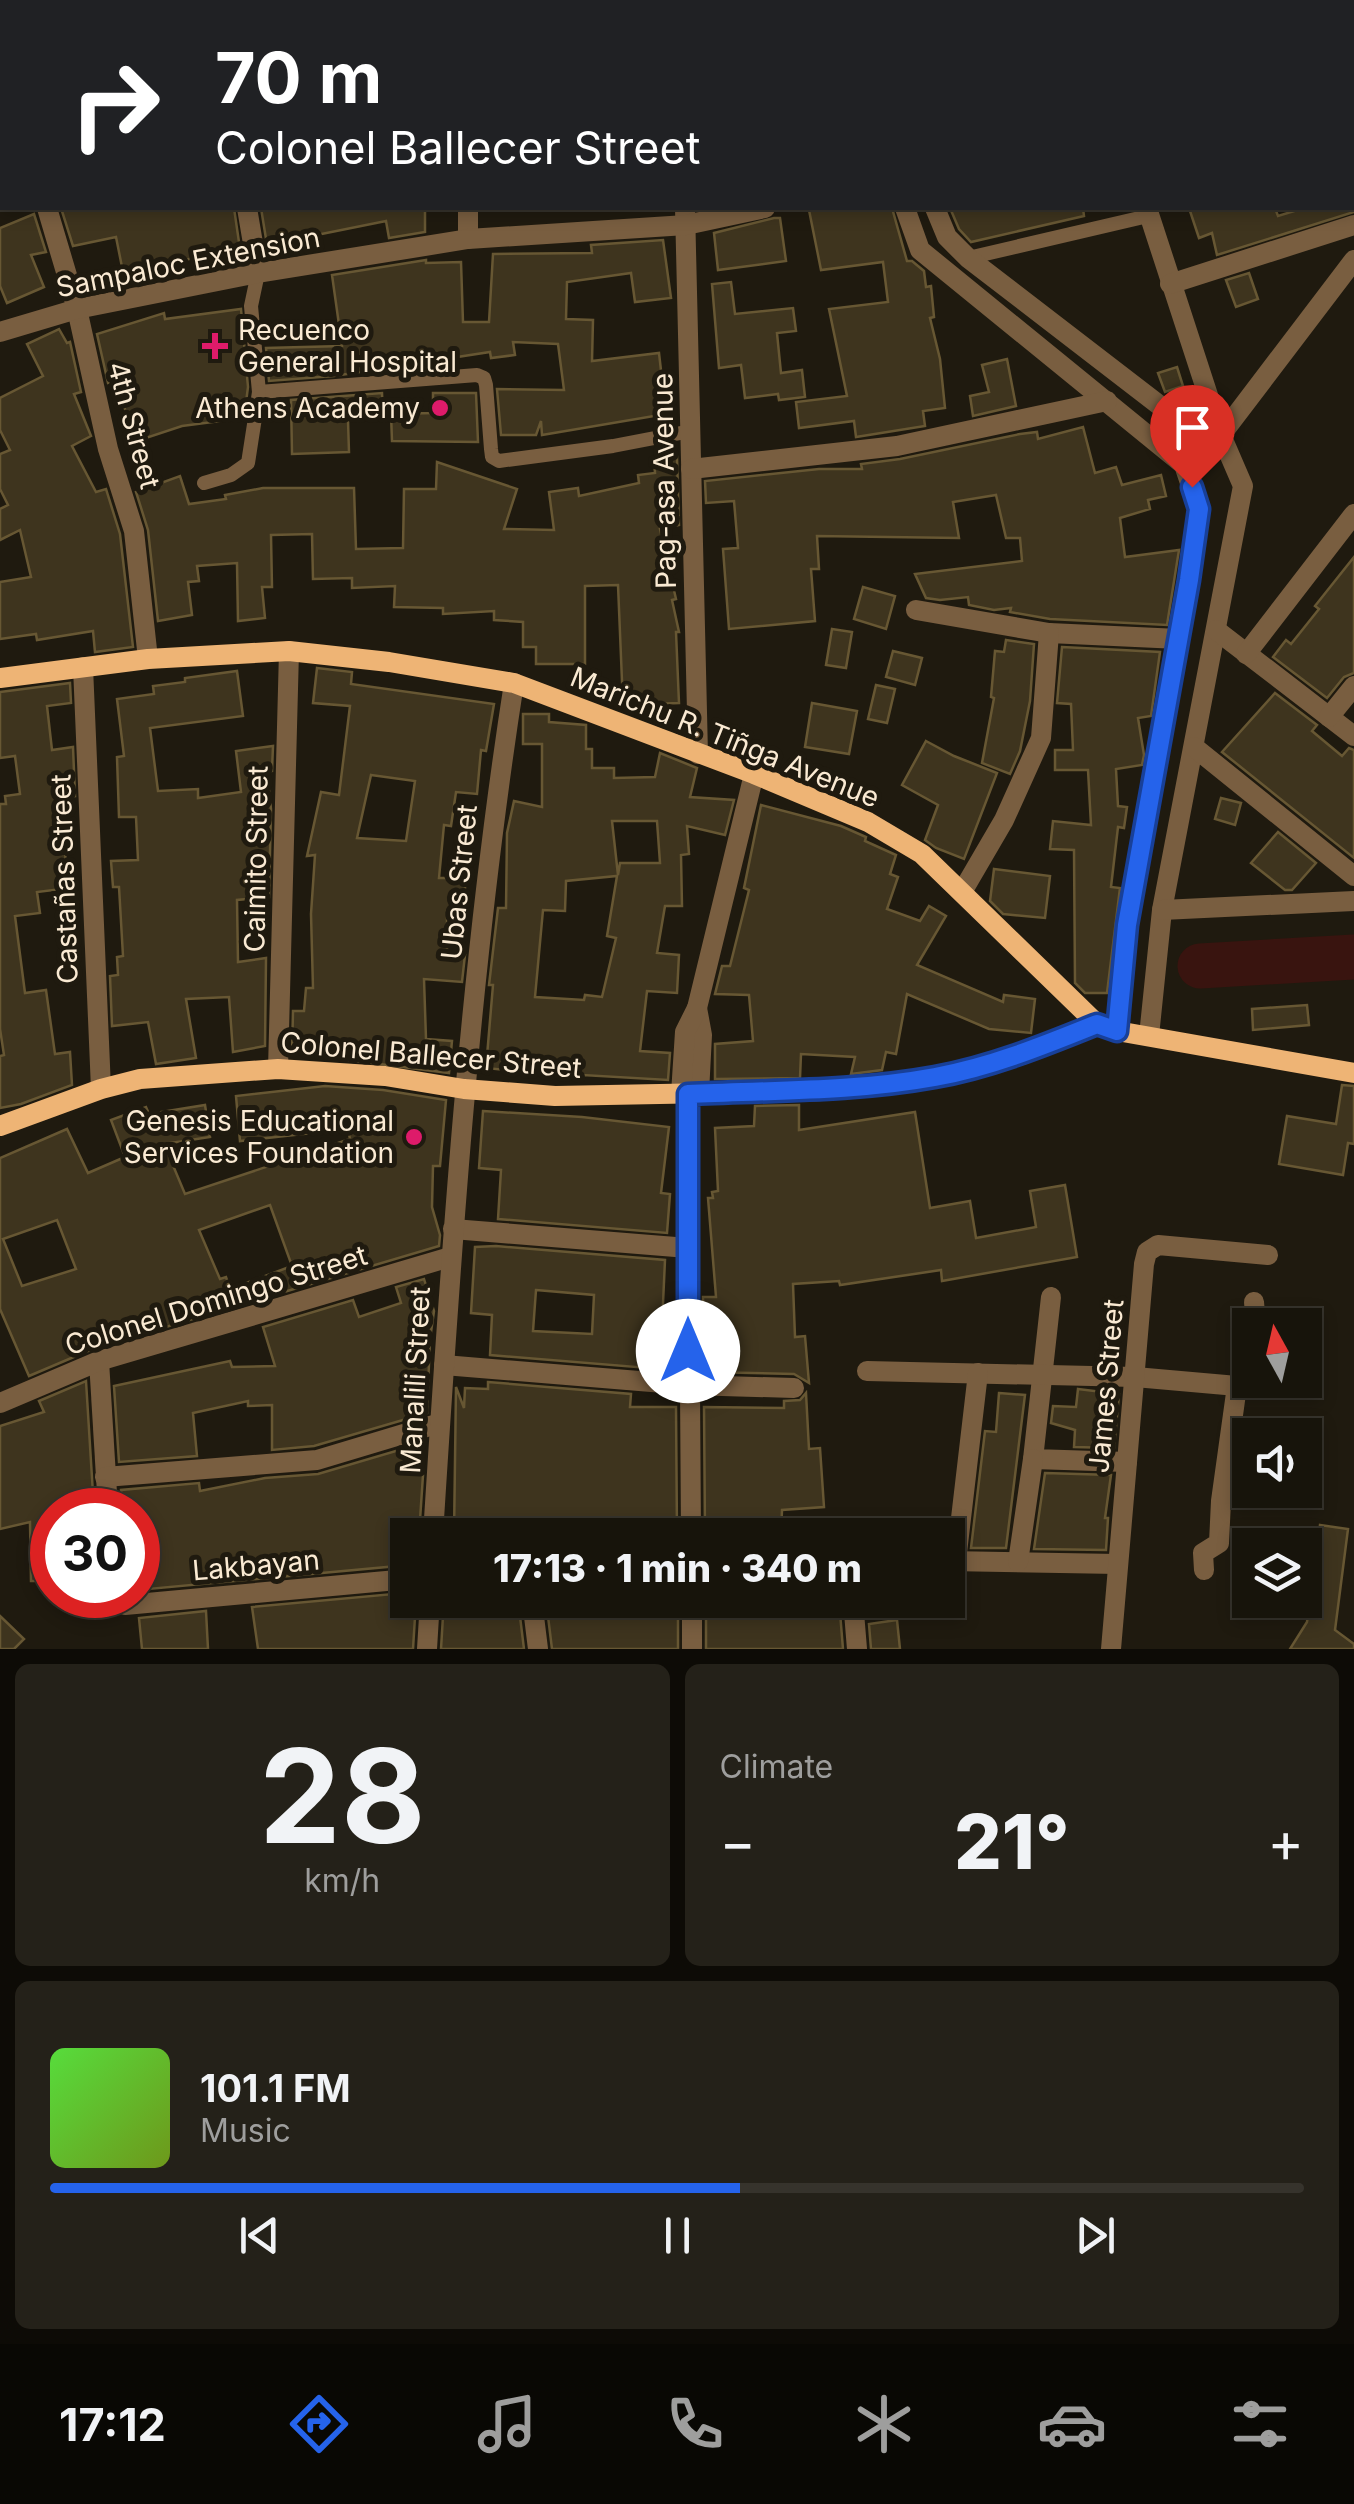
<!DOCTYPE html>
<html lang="en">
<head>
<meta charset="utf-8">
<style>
	body { margin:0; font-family:Inter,sans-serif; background:#242119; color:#f1f3f6; height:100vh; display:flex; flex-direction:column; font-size:38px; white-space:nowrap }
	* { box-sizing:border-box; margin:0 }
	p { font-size:32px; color:#9e9e9d }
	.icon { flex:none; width:55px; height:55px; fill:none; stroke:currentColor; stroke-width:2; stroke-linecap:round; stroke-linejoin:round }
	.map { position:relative; height:1649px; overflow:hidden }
	.side { display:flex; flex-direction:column; gap:15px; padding:15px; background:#0d0b06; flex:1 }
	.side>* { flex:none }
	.guide { position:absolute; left:0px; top:0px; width:1355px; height:210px; box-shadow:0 5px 15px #0003,0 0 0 2px #36332c; background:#202124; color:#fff; overflow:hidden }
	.needle { width:65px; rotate:352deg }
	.buttons { position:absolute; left:1232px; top:1308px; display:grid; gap:20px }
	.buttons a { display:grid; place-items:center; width:90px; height:90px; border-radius:0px; background:#17140b; box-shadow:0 5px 15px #0003,0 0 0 2px #36332c; font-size:50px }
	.speed { position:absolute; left:30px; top:1488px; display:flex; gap:20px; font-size:50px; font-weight:700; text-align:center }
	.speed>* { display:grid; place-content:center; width:130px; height:130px; border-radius:50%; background:#17140b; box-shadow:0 5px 15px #0003,0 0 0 2px #36332c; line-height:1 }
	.speed .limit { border:15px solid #d22; background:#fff; color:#111 }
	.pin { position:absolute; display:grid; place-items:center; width:85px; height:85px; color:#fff; margin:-102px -42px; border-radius:50% 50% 50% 0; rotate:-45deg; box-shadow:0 0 10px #0007 }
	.pin .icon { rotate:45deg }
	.me { position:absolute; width:110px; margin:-55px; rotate:0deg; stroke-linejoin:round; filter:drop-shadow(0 0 8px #0008) }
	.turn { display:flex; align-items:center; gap:35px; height:210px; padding:0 50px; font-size:45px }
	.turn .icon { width:130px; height:130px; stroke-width:2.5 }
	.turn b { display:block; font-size:70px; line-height:85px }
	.big { font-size:75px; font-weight:800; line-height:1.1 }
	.side .card { flex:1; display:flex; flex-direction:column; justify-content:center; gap:15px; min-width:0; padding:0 35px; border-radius:15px; background:#242119 }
	.side .dial { align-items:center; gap:0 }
	.dial b { font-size:130px; line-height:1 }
	.song { display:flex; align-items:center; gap:30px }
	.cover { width:120px; height:120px; border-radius:15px; background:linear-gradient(135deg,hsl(110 70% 55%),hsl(80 70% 35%)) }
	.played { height:10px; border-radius:5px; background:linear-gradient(90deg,#2563eb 55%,#36332c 55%) }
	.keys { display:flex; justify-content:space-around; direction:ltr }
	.heat { display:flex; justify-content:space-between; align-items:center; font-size:55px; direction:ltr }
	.side .tiles { flex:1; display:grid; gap:15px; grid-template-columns:1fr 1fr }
	.card:last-child { grid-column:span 2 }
	.trip { position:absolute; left:390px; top:1518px; width:575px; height:100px; border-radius:0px; background:#17140b; box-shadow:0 5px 15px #0003,0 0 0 2px #36332c; font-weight:800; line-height:100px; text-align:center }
	.tab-bar { display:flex; height:160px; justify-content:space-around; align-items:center; background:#090804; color:#9e9e9d }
	.tab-bar .icon { width:70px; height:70px }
	.tab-bar .on { color:#2563eb }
	.tab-bar b { font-size:45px; color:#f1f3f6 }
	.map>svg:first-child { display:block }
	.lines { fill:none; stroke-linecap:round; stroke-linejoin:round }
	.river { stroke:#39140f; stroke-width:45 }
	.building { fill:#3e341e; stroke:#675733; stroke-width:2.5; fill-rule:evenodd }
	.lane { stroke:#795e40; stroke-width:14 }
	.street { stroke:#795e40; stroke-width:20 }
	.secondary { stroke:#eeb475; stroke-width:20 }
	.route-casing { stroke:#184099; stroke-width:25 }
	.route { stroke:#2563eb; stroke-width:18 }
	.poi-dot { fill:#de1b6a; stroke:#1f1a0f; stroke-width:4 }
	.labels { text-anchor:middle; stroke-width:10; stroke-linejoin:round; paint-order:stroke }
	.street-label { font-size:28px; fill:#faead3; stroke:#1f1a0f }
	.poi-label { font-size:28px; fill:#faead3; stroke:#1f1a0f; text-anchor:end }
</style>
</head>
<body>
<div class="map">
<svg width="1354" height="1649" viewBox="0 0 1354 1649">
	<rect width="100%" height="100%" fill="#1f1a0f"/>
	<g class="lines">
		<!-- river -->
		<path class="river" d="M1200,966L1354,957"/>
	</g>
	<!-- building -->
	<g class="building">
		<path d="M61,208H234L240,249L123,272L116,237L73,246Z"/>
		<path d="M261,208H425V232L389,238L386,221L267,245Z"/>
		<path d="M832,208H892L907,261H912L924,271L926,287L931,286L934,317L930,318L940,359L945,408L923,411L925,426L856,437L854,421L799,428L796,402L847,396L829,309L888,302L883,262L821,270L809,210Z"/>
		<path d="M950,208H1083L1084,216L971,242L959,229Z"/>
		<path d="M1189,208H1275L1278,216L1304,208H1354V212L1217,255L1212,233L1199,238Z"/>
		<path d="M34,214L46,252L31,255L44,287L7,303L0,286V228Z"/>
		<path d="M774,218H780L786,261L718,270L714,233Z"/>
		<path d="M663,240L671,298L635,302L631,273L567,282L566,319L593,320L592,361L659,353L666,414L542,435L541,421L536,435H501L497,389L564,390L558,344L513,342L515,355L491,358L490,352L334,376L269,381L266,348L342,346L332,275L426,260V263L461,262L463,322H489L493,254L592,253L591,245Z"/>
		<path d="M1249,273L1258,299L1236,307L1226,280Z"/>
		<path d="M731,282L735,314L793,308L796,331L777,333L781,373L802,370L805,397L779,400L778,394L745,398L741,365L719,368L712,284Z"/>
		<path d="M241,309L248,387L244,418L182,426L134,442L117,380L108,383L97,334L164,313L165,319Z"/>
		<path d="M59,329L67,343L70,342L81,392L74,394L91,436L72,446L96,492L106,489L120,534L133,647L95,652L93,631L37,640L36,634L0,639V582L31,577L20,530L0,540V509L8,505L0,489V454L10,450L0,430V398L43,376L27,344Z"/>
		<path d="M1007,359L1016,406L973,416L970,396L989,392L982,365Z"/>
		<path d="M1177,367L1183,386L1165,392L1158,373Z"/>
		<path d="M382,393L383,419L348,420L349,452L292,454L291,400Z"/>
		<path d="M433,393H476L478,442L392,441L391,414L433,413Z"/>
		<path d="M1083,427L1095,473L1116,467L1122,485L1161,475L1166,496L1148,500L1150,509L1120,518L1125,557L1179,550L1167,625L1050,619L1010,612L1011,608L994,610L969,605L968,597L940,600L926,598L915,574L1022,561L1020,538H1006L996,495L953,502L959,538L817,536L819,569H811L815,621L729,629L723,549L738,548L734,501L706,503L705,481L819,469H862L861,464L900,459L1020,434L1037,432L1038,439Z"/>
		<path d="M677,457L679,525L660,529L676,599L672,600L679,632H676L679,703L623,705L618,585L585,586V664H536V647H523V622L494,620V611L443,614V608L394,607L395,586L352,588V578L313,579L312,534L271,535L272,587H262L265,618L238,621L237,563L197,566L199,581L188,582L192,615L158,621L148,530L136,492L180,476L189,504L226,499L225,495L263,488H354L356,549L403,548L404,489H436L437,462L517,489L504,529L554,530L549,492L578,488L579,496L639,483L638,475L655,473L654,460Z"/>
		<path d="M1354,557V673L1344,677L1327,698L1273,657L1286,640L1291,644L1319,609L1315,606Z"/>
		<path d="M863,587L895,596L886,629L854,619Z"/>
		<path d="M832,629L852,632L846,668L826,665Z"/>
		<path d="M1006,640L1034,644L1030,701L1020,751L1010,774L982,763L994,698L991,697L995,651L1004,652Z"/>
		<path d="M1062,647L1160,652L1151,716L1138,718L1144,755L1142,765L1116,769L1118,806L1127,807L1124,828L1118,827L1111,887L1120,888L1107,993H1085L1075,983L1074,850L1050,849L1053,821L1091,825L1088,770H1055V750H1073L1071,704L1057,703Z"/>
		<path d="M893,651L922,658L915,685L886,677Z"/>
		<path d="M317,668L352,672L351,684L494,704L486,751L481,750L477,794L456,792L451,826L444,825L439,878H465V911H447V954L465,955L462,982L424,979L426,1039L452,1041L449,1073L348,1060L347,1050L292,1054L293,1011H304L306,988H313L311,914L315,855L307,856L321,792L339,795L350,706L313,703ZM371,775L415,781L406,841L357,838Z"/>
		<path d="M237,671L243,716L150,728L158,791L198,789V798L241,792L236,751L273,746L272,771L267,772L271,809L269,897L237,900L238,962L266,958L265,1046L233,1052L229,997L186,999L196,1058L156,1064L148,1022L112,1026L110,976L118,975L117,957L123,956L119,887H113L111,861L138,860L136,817H119L117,757L124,756L117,699L154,694L153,686L185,682V678Z"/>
		<path d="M70,683L71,703L47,706L52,750L73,747L75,796L65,797L71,839L63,840L70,888L37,892L40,913L15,916L25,993L46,990L55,1054L70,1052L72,1085L21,1104L0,1108V1056L4,1055L0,1029V804H6L5,796L20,794L15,756L0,758V692Z"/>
		<path d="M876,685L895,689L887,723L868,719Z"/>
		<path d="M1275,693L1317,725L1312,731L1342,756L1349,748L1354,750V858L1222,752Z"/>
		<path d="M812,703L857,711L849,754L805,747Z"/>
		<path d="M523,714H549V722L586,725V749H592V768H614V778L655,777L660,753L697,768L690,797L734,800L725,835L687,826L689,854L681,855L682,906H665L657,953L679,955L677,993L647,991L640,1051L670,1053L668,1080L583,1075V1078L486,1068L493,985H489L498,908H506L507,833L514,801L542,807V744H523ZM612,821H657L660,863H620L618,875ZM617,876L607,936L616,938L602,997L585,995L584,1000L535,997L543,910L565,911L566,881Z"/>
		<path d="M926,741L954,756L997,773L964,859L936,848L925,840L938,805L902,785Z"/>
		<path d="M1221,798L1241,803L1235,825L1215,819Z"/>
		<path d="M761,805L841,826L866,837L865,841L896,855L890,874L898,877L887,909L920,921L929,906L946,916L917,965L1003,1002L1004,995L1035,999L1031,1033L989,1029L907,994L896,1054L886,1052L882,1070L851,1074L855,1057L801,1054L800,1078L715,1079V1044L753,1041L749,995L715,994L722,966H730L749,890L744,888Z"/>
		<path d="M1278,832L1316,863L1292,890H1285L1251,863Z"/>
		<path d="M994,869L1050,876L1045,918L1003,914L990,901Z"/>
		<path d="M1307,1005L1309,1025L1253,1030L1252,1009Z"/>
		<path d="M1342,1085L1354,1086V1144L1348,1143L1343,1175L1279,1164L1287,1116L1336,1124Z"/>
		<path d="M325,1086L383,1090L446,1100L440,1166H433L432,1207L440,1235L439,1246L95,1348L29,1376L0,1309V1158L67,1129L88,1173L125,1157L111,1120L146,1107L149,1114L205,1105L210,1137L164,1144L185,1194L350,1139L348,1129L240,1141L236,1096ZM270,1205L292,1266L230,1289L226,1277L220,1279L199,1230ZM57,1220L76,1269L22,1286L3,1239Z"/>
		<path d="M799,1105V1130L915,1112L930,1208L970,1201L976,1238L1036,1227L1030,1191L1065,1185L1077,1257L942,1281L941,1270L840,1285L839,1281L793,1284L795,1337L805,1336L809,1383L794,1374L704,1372L703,1297H716L708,1198H713L712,1192L718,1191L715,1128L754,1126L755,1106Z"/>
		<path d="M483,1111L582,1117L669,1127L661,1193L670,1194L667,1233L498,1219L501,1170L479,1168Z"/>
		<path d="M496,1246L665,1260L660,1369L490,1355L492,1315L471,1313L475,1247ZM536,1290L594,1295L592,1334L533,1331Z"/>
		<path d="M424,1279L434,1311L430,1339L427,1413L314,1446L272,1450V1405L248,1406V1401L193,1413L197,1456L119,1462L114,1386L230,1361L232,1367L275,1366L263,1327L353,1300L359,1317L401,1303L396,1287Z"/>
		<path d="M86,1381L94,1510H52V1581H31L30,1522L0,1529V1426L44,1412L39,1401Z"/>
		<path d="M488,1382L631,1394L630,1407H676L677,1535H454L456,1387L464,1408L465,1388L488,1389Z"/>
		<path d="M1078,1389L1119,1394L1114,1448L1074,1447L1075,1430L1051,1423L1053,1406L1076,1407Z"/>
		<path d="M806,1393L809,1449L820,1448L824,1507L782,1510L781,1534L705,1533L704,1407L784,1408V1401L800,1400Z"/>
		<path d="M999,1393L1025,1395L1006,1548H971L985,1431L996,1432Z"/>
		<path d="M416,1445L423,1475L419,1535H408V1565L138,1590V1510H122L121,1490L199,1483L200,1491L265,1478L318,1474Z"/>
		<path d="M1045,1473L1111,1475L1105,1518H1108L1106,1550L1034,1549Z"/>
		<path d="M1320,1525L1348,1529L1335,1630L1354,1644V1649H1290L1307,1622Z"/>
		<path d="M404,1593L407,1617H415L413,1649H258L252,1607Z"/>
		<path d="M446,1600H518L524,1649H441L443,1616H447Z"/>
		<path d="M546,1600H573L574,1607H621V1600H678V1649H552Z"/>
		<path d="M706,1600H839L843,1649H706Z"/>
		<path d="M206,1611L208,1649H142L139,1618Z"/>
		<path d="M0,1616L24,1639L14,1649H0Z"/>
		<path d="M897,1620L900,1649H871L869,1624Z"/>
	</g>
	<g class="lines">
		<!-- lane -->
		<g class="lane">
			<path d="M968,258L1148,216"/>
			<path d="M258,273L251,306L259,392L477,375L484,378L486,385L491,449L492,457L499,461L613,446L691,431"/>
			<path d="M204,483L231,475L248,463L259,392"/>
		</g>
		<!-- street -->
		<g class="street">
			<path d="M172,0L173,2"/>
			<path d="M451,0L452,2"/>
			<path d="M681,0V2"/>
			<path d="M846,0L847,2"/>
			<path d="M999,0V2"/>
			<path d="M1115,0L1116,2"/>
			<path d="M227,2L234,0"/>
			<path d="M1352,22L1354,21"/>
			<path d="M0,54L2,58"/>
			<path d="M1352,116H1354"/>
			<path d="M47,208L77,309L108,449L134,531L148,659"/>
			<path d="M247,208L258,273"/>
			<path d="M468,208V239"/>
			<path d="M685,208L698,754"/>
			<path d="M905,208L920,250L1184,465L1199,509L1189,580L1127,925L1117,1031"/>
			<path d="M935,208L947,237L968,258L1163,408L1221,435"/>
			<path d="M1147,208L1221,435L1243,486L1162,910L1149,1036"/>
			<path d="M1170,284L1354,225"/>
			<path d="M0,332L77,309L258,273L468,239L686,225L765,208"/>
			<path d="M1221,435L1354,260"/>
			<path d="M691,469L897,446L1107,401"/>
			<path d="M916,610L1049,633L1179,639"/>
			<path d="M1216,630L1354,736"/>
			<path d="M1246,654L1354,514"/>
			<path d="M83,667L101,1089"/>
			<path d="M1329,717L1354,686"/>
			<path d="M1194,747L1354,876"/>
			<path d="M962,892L1004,820L1041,738L1049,633"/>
			<path d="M1162,910L1354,901"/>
			<path d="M697,1008L702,1035L699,1093"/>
			<path d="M278,1069L289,651"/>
			<path d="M681,1094L685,1032L697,1008L754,774"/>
			<path d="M688,1094L691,1535"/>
			<path d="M453,1229L688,1248"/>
			<path d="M1051,1297L1033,1459L1127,1462"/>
			<path d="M1254,1302L1256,1325"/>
			<path d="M99,1361L108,1510"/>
			<path d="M444,1365L688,1385L794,1388"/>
			<path d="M867,1371L1135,1377L1237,1386L1250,1380"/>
			<path d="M0,1403L99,1361L450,1257"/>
			<path d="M105,1477L317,1460L440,1423"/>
			<path d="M433,1535C451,1250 470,965 514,683"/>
			<path d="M948,1561L1118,1564"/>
			<path d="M956,1561L978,1373"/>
			<path d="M1018,1562L1033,1459"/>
			<path d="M1204,1570L1203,1553L1219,1543L1221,1501L1237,1386"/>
			<path d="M114,1595L117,1602L125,1605L408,1579"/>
			<path d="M532,1600L538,1649"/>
			<path d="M692,1600V1649"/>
			<path d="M853,1600L857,1649"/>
			<path d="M427,1649L430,1600"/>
			<path d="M1111,1649L1144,1264L1147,1252L1158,1245L1268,1255"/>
		</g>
		<!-- secondary -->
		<g class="secondary">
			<path d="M0,678L148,659L289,651L389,662L514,683L754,774L868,822L922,854L1097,1024L1117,1031L1354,1073"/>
			<path d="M0,1126L101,1089L140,1079L278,1069L385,1076L464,1089L555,1096L822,1091L937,1077L1022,1055L1097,1024"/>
		</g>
	</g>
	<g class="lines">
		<!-- route casing -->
		<g class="route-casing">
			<path id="route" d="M688,1351V1094C771,1090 853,1092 935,1077C991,1067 1045,1045 1097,1024L1117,1031L1127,925L1189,580L1199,509L1192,487"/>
		</g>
		<!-- route -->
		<use href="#route" class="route"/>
	</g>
	<!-- markers -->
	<g class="poi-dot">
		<path d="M210 331h10v10h10v10h-10v10h-10v-10h-10v-10h10z"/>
		<circle cx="440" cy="408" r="10"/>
		<circle cx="414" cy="1137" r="10"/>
	</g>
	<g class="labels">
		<!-- street labels -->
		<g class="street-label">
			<text transform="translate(188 262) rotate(-11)" y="10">Sampaloc Extension</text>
			<text transform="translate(134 425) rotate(75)" y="10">4th Street</text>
			<text transform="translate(664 481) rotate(-91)" y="10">Pag-asa Avenue</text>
			<text transform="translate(725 737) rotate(22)" y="10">Marichu R. Tiñga Avenue</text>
			<text transform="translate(256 859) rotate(-89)" y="10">Caimito Street</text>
			<text transform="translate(64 879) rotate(-92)" y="10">Castañas Street</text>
			<text transform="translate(459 882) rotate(-84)" y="10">Ubas Street</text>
			<text transform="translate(431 1055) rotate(5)" y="10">Colonel Ballecer Street</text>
			<text transform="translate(216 1300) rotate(-17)" y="10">Colonel Domingo Street</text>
			<text transform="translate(415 1380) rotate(-87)" y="10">Manalili Street</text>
			<text transform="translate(1106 1386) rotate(-85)" y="10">James Street</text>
			<text transform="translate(256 1565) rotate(-5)" y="10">Lakbayan</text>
		</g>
		<!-- poi labels -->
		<g class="poi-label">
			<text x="238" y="340" text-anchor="start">Recuenco<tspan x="238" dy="32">General Hospital</tspan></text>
			<text x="420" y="418">Athens Academy</text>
			<text x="394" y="1131">Genesis Educational<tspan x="394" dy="32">Services Foundation</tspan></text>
		</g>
	</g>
</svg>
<div class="buttons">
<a><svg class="needle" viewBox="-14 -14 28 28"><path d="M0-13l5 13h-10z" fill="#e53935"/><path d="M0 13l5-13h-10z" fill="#9e9e9d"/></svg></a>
<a><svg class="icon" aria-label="sound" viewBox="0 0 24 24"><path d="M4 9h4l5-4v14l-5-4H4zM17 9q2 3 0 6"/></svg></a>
<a><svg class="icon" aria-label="layers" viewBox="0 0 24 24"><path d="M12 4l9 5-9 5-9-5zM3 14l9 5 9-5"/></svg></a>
</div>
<div class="speed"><div class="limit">30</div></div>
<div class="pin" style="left:1192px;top:487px;background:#d93025"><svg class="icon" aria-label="arrive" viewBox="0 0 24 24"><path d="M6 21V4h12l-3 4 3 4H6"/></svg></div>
<svg class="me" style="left:688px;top:1351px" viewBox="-20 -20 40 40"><circle r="19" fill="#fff"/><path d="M0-13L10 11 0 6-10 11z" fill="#2563eb"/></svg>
<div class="trip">17:13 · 1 min · 340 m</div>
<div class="guide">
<div class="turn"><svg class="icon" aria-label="right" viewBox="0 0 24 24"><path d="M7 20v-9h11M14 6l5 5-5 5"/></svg><div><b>70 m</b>Colonel Ballecer Street</div></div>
</div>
</div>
<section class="side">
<div class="tiles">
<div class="card dial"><b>28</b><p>km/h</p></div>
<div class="card"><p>Climate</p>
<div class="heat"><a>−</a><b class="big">21°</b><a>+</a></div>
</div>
<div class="card">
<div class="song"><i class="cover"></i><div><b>101.1 FM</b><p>Music</p></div></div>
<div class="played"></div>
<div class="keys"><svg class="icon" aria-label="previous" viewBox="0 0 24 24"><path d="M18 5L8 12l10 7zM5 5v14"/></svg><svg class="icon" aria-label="pause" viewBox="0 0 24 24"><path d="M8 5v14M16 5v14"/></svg><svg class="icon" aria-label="next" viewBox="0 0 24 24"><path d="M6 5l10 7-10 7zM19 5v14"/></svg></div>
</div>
</div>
</section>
<nav class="tab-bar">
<b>17:12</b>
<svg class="icon on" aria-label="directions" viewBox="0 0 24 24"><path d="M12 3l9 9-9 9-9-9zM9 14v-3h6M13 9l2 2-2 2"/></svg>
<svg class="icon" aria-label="music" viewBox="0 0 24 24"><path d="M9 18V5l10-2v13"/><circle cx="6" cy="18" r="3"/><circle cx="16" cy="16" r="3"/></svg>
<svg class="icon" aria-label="phone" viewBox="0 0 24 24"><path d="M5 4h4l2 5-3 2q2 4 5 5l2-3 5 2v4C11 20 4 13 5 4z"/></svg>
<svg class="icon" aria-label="climate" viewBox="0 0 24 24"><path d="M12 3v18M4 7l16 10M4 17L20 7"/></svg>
<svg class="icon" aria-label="car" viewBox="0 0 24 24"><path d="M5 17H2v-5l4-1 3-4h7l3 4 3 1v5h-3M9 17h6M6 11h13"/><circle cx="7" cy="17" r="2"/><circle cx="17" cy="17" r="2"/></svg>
<svg class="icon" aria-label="filters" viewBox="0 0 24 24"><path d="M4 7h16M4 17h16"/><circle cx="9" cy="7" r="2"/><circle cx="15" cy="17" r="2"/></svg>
</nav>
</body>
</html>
